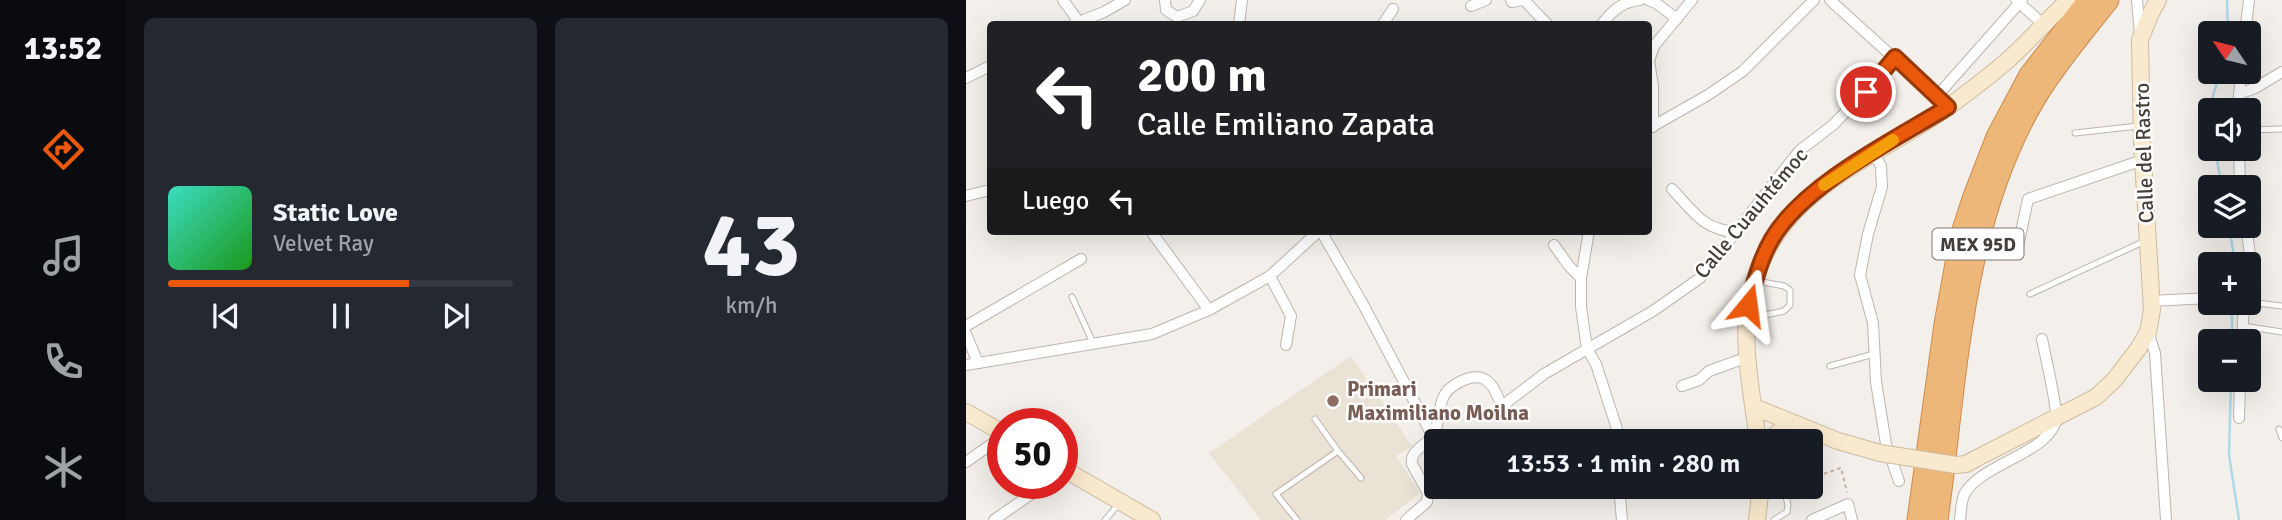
<!DOCTYPE html>
<html lang="es">
<head>
<meta charset="utf-8">
<style>
	body { margin:0; font-family:Signika,sans-serif; background:#242831; color:#f1f3f6; height:100vh; display:flex; flex-direction:column; font-size:26px; white-space:nowrap }
	* { box-sizing:border-box; margin:0 }
	p { font-size:23px; color:#9ea1a6 }
	.icon { flex:none; width:38px; height:38px; fill:none; stroke:currentColor; stroke-width:2; stroke-linecap:round; stroke-linejoin:round }
	.map { position:relative; flex:1; overflow:hidden }
	.panel { display:flex; flex-direction:column; gap:18px; padding:18px; background:#0d0f14; width:840px }
	.panel>* { flex:none }
	.guide { position:absolute; left:21px; top:21px; width:665px; height:214px; border-radius:7px; box-shadow:0 7px 28px #0002; background:#202124; color:#fff; overflow:hidden }
	.needle { width:46px; rotate:305deg }
	.tools { position:absolute; left:1232px; top:21px; display:grid; gap:14px }
	.tools a { display:grid; place-items:center; width:63px; height:63px; border-radius:7px; background:#171b24; box-shadow:0 7px 28px #0002; font-size:35px }
	.speed { position:absolute; left:21px; top:408px; display:flex; gap:14px; font-size:35px; font-weight:700; text-align:center }
	.speed>* { display:grid; place-content:center; width:91px; height:91px; border-radius:50%; background:#171b24; box-shadow:0 7px 28px #0002; line-height:1 }
	.speed .limit { border:10px solid #d22; background:#fff; color:#111 }
	.pin { position:absolute; display:grid; place-items:center; width:60px; height:60px; color:#fff; margin:-30px; border:4px solid #fff; border-radius:50%; box-shadow:0 2px 7px #0007 }
	.me { position:absolute; width:77px; margin:-38px; rotate:16deg; stroke-linejoin:round; filter:drop-shadow(0 0 5px #0008) }
	.turn { display:flex; align-items:center; gap:24px; height:147px; padding:0 35px; font-size:32px }
	.turn .icon { width:91px; height:91px; stroke-width:2.5 }
	.turn b { display:block; font-size:49px; line-height:60px }
	.then { display:flex; align-items:center; height:66px; padding:0 35px; background:#0003; gap:14px; font-size:26px }
	.panel .widget { flex:1; display:flex; flex-direction:column; justify-content:center; gap:10px; min-width:0; padding:0 24px; border-radius:10px; background:#242831 }
	.panel .dial { align-items:center; gap:0 }
	.dial b { font-size:91px; line-height:1 }
	.song { display:flex; align-items:center; gap:21px }
	.cover { width:84px; height:84px; border-radius:10px; background:linear-gradient(135deg,hsl(170 70% 55%),hsl(120 70% 35%)) }
	.played { height:7px; border-radius:4px; background:linear-gradient(90deg,#ea580c 70%,#363941 70%) }
	.keys { display:flex; justify-content:space-around; direction:ltr }
	.panel .tiles { flex:1; display:grid; gap:18px; grid-template-columns:repeat(2,1fr) }
	.trip { position:absolute; left:458px; top:429px; width:399px; height:70px; border-radius:7px; background:#171b24; box-shadow:0 7px 28px #0002; font-weight:600; line-height:70px; text-align:center }
	main { display:flex; flex:1; min-height:0 }
	.tabs { display:flex; flex-direction:column; width:126px; justify-content:space-around; align-items:center; background:#090b0e; color:#9ea1a6 }
	.tabs .icon { width:49px; height:49px }
	.tabs .selected { color:#ea580c }
	.tabs b { font-size:32px; color:#f1f3f6 }
	.map>svg:first-child { display:block }
	.education { fill:#ebe2d6 }
	.lines { fill:none; stroke-linecap:round; stroke-linejoin:round }
	.stream { stroke:#add9e9; stroke-width:2.5 }
	.service-casing { stroke:#beb6ae; stroke-width:7 }
	.minor-casing { stroke:#beb6ae; stroke-width:12 }
	.secondary-casing { stroke:#cebb9f; stroke-width:18 }
	.motorway-casing { stroke:#cd8a4b; stroke-width:23 }
	.path { stroke:#beafa0; stroke-width:2; stroke-dasharray:3.5 3.5; stroke-linecap:butt }
	.service { stroke:#fff; stroke-width:5 }
	.minor { stroke:#fff; stroke-width:10 }
	.secondary { stroke:#f9e9ce; stroke-width:16 }
	.motorway { stroke:#eeb77a; stroke-width:21 }
	.secondary-bridge-casing { stroke:#cebb9f; stroke-width:18; stroke-linecap:butt }
	.secondary-bridge { stroke:#f9e9ce; stroke-width:16 }
	.route-casing { stroke:#983908; stroke-width:18 }
	.route { stroke:#ea580c; stroke-width:12 }
	.slow { stroke:#f59e0b; stroke-width:12 }
	.education-dot { fill:#8d6e63; stroke:#fff; stroke-width:2.5 }
	.labels { text-anchor:middle; stroke-width:5; stroke-linejoin:round; paint-order:stroke }
	.shield { fill:#fff; stroke:#7e7974; stroke-width:2 }
	.shield-label { font-size:19px; font-weight:bold; fill:#463f39 }
	.street-label { font-size:21px; fill:#463f39; stroke:#fff }
	.education-label { font-size:21px; font-weight:bold; fill:#785e54; stroke:#fff; text-anchor:start }
</style>
</head>
<body>
<main>
<nav class="tabs">
<b>13:52</b>
<svg class="icon selected" aria-label="directions" viewBox="0 0 24 24"><path d="M12 3l9 9-9 9-9-9zM9 14v-3h6M13 9l2 2-2 2"/></svg>
<svg class="icon" aria-label="music" viewBox="0 0 24 24"><path d="M9 18V5l10-2v13"/><circle cx="6" cy="18" r="3"/><circle cx="16" cy="16" r="3"/></svg>
<svg class="icon" aria-label="phone" viewBox="0 0 24 24"><path d="M5 4h4l2 5-3 2q2 4 5 5l2-3 5 2v4C11 20 4 13 5 4z"/></svg>
<svg class="icon" aria-label="climate" viewBox="0 0 24 24"><path d="M12 3v18M4 7l16 10M4 17L20 7"/></svg>
</nav>
<section class="panel">
<div class="tiles">
<div class="widget">
<div class="song"><i class="cover"></i><div><b>Static Love</b><p>Velvet Ray</p></div></div>
<div class="played"></div>
<div class="keys"><svg class="icon" aria-label="previous" viewBox="0 0 24 24"><path d="M18 5L8 12l10 7zM5 5v14"/></svg><svg class="icon" aria-label="pause" viewBox="0 0 24 24"><path d="M8 5v14M16 5v14"/></svg><svg class="icon" aria-label="next" viewBox="0 0 24 24"><path d="M6 5l10 7-10 7zM19 5v14"/></svg></div>
</div>
<div class="widget dial"><b>43</b><p>km/h</p></div>
</div>
</section>
<div class="map">
<svg width="1316" height="520" viewBox="0 0 1316 520">
	<rect width="100%" height="100%" fill="#f3efea"/>
	<!-- education -->
	<path class="education" d="M385,356L446,446L430,456L454,493L419,520H295L243,453Z"/>
	<g class="lines">
		<!-- stream -->
		<g class="stream">
			<path d="M1261,0L1262,33"/>
			<path d="M1244,111V106L1254,72"/>
			<path d="M1249,149L1256,187"/>
			<path d="M1263,226L1267,250V264"/>
			<path d="M1266,341V303"/>
			<path d="M1265,380L1263,455L1273,520"/>
		</g>
		<!-- service casing -->
		<g class="service-casing">
			<g id="service">
				<path d="M1283,130L1316,129"/>
				<path d="M1109,133L1172,126"/>
				<path d="M1064,294L1179,241"/>
				<path d="M106,297L128,345"/>
				<path d="M1283,302L1316,306"/>
				<path d="M785,318L818,311L824,305V290L818,286L791,281"/>
				<path d="M1277,326L1316,332"/>
				<path d="M864,366L908,354"/>
				<path d="M1313,429L1316,438"/>
				<path d="M372,451L395,478"/>
				<path d="M139,520L153,504"/>
				<path d="M331,520L310,494L372,451L349,419"/>
				<path d="M808,520L821,512L822,505L819,493"/>
			</g>
		</g>
		<!-- minor casing -->
		<g class="minor-casing">
			<g id="minor">
				<path d="M97,0L113,22"/>
				<path d="M199,0L200,10L211,17L227,11L234,0"/>
				<path d="M545,0L546,2L555,0"/>
				<path d="M558,0L581,24"/>
				<path d="M682,0L690,3L711,19"/>
				<path d="M864,0L982,107"/>
				<path d="M1050,0L1077,24"/>
				<path d="M1171,0L1174,34"/>
				<path d="M505,6L520,0"/>
				<path d="M108,24L138,12L159,0"/>
				<path d="M273,24L276,0"/>
				<path d="M417,24L427,9"/>
				<path d="M636,24C647,10 656,2 674,0"/>
				<path d="M1279,33L1283,0"/>
				<path d="M0,78L24,66"/>
				<path d="M1273,94L1289,88L1316,72"/>
				<path d="M971,96L1056,0"/>
				<path d="M1272,110L1275,72"/>
				<path d="M687,127V86L683,61L688,46L726,0"/>
				<path d="M682,129L742,95L777,71L848,0"/>
				<path d="M1273,149L1274,187"/>
				<path d="M907,152L915,166L916,187L902,234L894,275L907,323L910,382L920,444L933,481"/>
				<path d="M706,189C727,211 737,230 770,232"/>
				<path d="M0,196L24,190"/>
				<path d="M1280,226L1284,255L1283,264"/>
				<path d="M355,231L398,306L467,437"/>
				<path d="M623,231L615,278V307L621,349L630,364L652,432V441"/>
				<path d="M187,234L243,310"/>
				<path d="M588,245L603,266L615,278"/>
				<path d="M1052,247L1062,199L1177,160"/>
				<path d="M304,276L325,316L320,345"/>
				<path d="M1185,301L1244,298"/>
				<path d="M0,326L115,259"/>
				<path d="M1182,332L1189,353L1200,520"/>
				<path d="M0,334L12,363"/>
				<path d="M1276,341L1278,303"/>
				<path d="M0,365L186,334L243,310L304,276L353,231"/>
				<path d="M716,386L733,380L743,371L782,357"/>
				<path d="M1273,418L1274,380"/>
				<path d="M0,462L37,436"/>
				<path d="M653,486L656,520"/>
				<path d="M28,520L81,483"/>
				<path d="M440,520L461,502L462,493L446,464C444,449 461,446 467,435C474,424 472,410 477,398C481,386 505,373 518,379C528,384 531,396 536,406L578,374L687,311L734,278L833,151L867,125L899,92L929,57"/>
				<path d="M846,520L882,504L886,520"/>
				<path d="M994,520C995,512 995,500 999,493C1017,463 1083,453 1090,420C1092,408 1079,355 1076,339"/>
			</g>
		</g>
		<!-- secondary casing -->
		<g class="secondary-casing">
			<g id="secondary">
				<path d="M788,407L872,441L914,453"/>
				<path d="M0,412L37,433"/>
				<path d="M792,441C787,400 775,343 783,303C803,190 902,164 984,106C1003,91 1024,76 1042,60C1063,41 1082,19 1103,0"/>
				<path d="M802,441L816,429L835,427"/>
				<path d="M990,465L1000,464L1011,458L1130,397L1149,379L1172,349L1182,332L1186,310L1176,142L1174,40L1184,15L1192,0"/>
				<path d="M96,468L186,520"/>
				<path d="M791,520L795,486"/>
			</g>
		</g>
		<!-- motorway casing -->
		<g class="motorway-casing">
			<g id="motorway">
				<path d="M952,520L979,324L995,236L1007,199L1031,137L1064,75L1123,0"/>
				<path d="M971,520C991,379 994,224 1069,98C1090,63 1117,32 1142,0"/>
			</g>
		</g>
		<!-- path -->
		<path class="path" d="M845,469L857,474L875,468L881,492"/>
		<!-- service -->
		<use href="#service" class="service"/>
		<!-- minor -->
		<use href="#minor" class="minor"/>
		<!-- secondary -->
		<use href="#secondary" class="secondary"/>
		<!-- motorway -->
		<use href="#motorway" class="motorway"/>
		<!-- secondary-bridge casing -->
		<g class="secondary-bridge-casing">
			<path id="secondary-bridge" d="M914,453L990,465"/>
		</g>
		<!-- secondary-bridge -->
		<use href="#secondary-bridge" class="secondary-bridge"/>
	</g>
	<g class="lines">
		<!-- route casing -->
		<g class="route-casing">
			<path id="route" d="M782,305C789,282 794,259 806,239C838,184 928,140 982,107L929,57L900,92"/>
		</g>
		<!-- route -->
		<use href="#route" class="route"/>
		<!-- slow -->
		<path class="slow" d="M858,185L927,140"/>
	</g>
	<!-- markers -->
	<circle class="education-dot" cx="367" cy="401" r="7"/>
	<g class="labels">
		<!-- shield labels -->
		<rect class="shield" x="966.5" y="228.5" width="91" height="31" rx="5"/>
		<g class="shield-label">
			<text x="1012" y="251">MEX 95D</text>
		</g>
		<!-- street labels -->
		<g class="street-label">
			<text transform="translate(1178 153) rotate(-92)" y="7">Calle del Rastro</text>
			<text transform="translate(785 213) rotate(-50)" y="7">Calle Cuauhtémoc</text>
		</g>
		<!-- education labels -->
		<g class="education-label">
			<text x="381" y="396">Primari<tspan x="381" dy="24">Maximiliano Moilna</tspan></text>
		</g>
	</g>
</svg>
<div class="tools">
<a><svg class="needle" viewBox="-14 -14 28 28"><path d="M0-13l5 13h-10z" fill="#e53935"/><path d="M0 13l5-13h-10z" fill="#9ea1a6"/></svg></a>
<a><svg class="icon" aria-label="sound" viewBox="0 0 24 24"><path d="M4 9h4l5-4v14l-5-4H4zM17 9q2 3 0 6"/></svg></a>
<a><svg class="icon" aria-label="layers" viewBox="0 0 24 24"><path d="M12 4l9 5-9 5-9-5zM3 14l9 5 9-5"/></svg></a>
<a>+</a>
<a>−</a>
</div>
<div class="speed"><div class="limit">50</div></div>
<div class="pin" style="left:900px;top:92px;background:#d93025"><svg class="icon" aria-label="arrive" viewBox="0 0 24 24"><path d="M6 21V4h12l-3 4 3 4H6"/></svg></div>
<svg class="me" style="left:782px;top:305px" viewBox="-20 -20 40 40"><path d="M0-17L14 15 0 8-14 15z" fill="#ea580c" stroke="#fff" stroke-width="4"/></svg>
<div class="trip">13:53 · 1 min · 280 m</div>
<div class="guide">
<div class="turn"><svg class="icon" aria-label="left" viewBox="0 0 24 24"><path d="M17 20v-9H6M10 6l-5 5 5 5"/></svg><div><b>200 m</b>Calle Emiliano Zapata</div></div>
<div class="then">Luego<svg class="icon" aria-label="left" viewBox="0 0 24 24"><path d="M17 20v-9H6M10 6l-5 5 5 5"/></svg></div>
</div>
</div>
</main>
</body>
</html>
